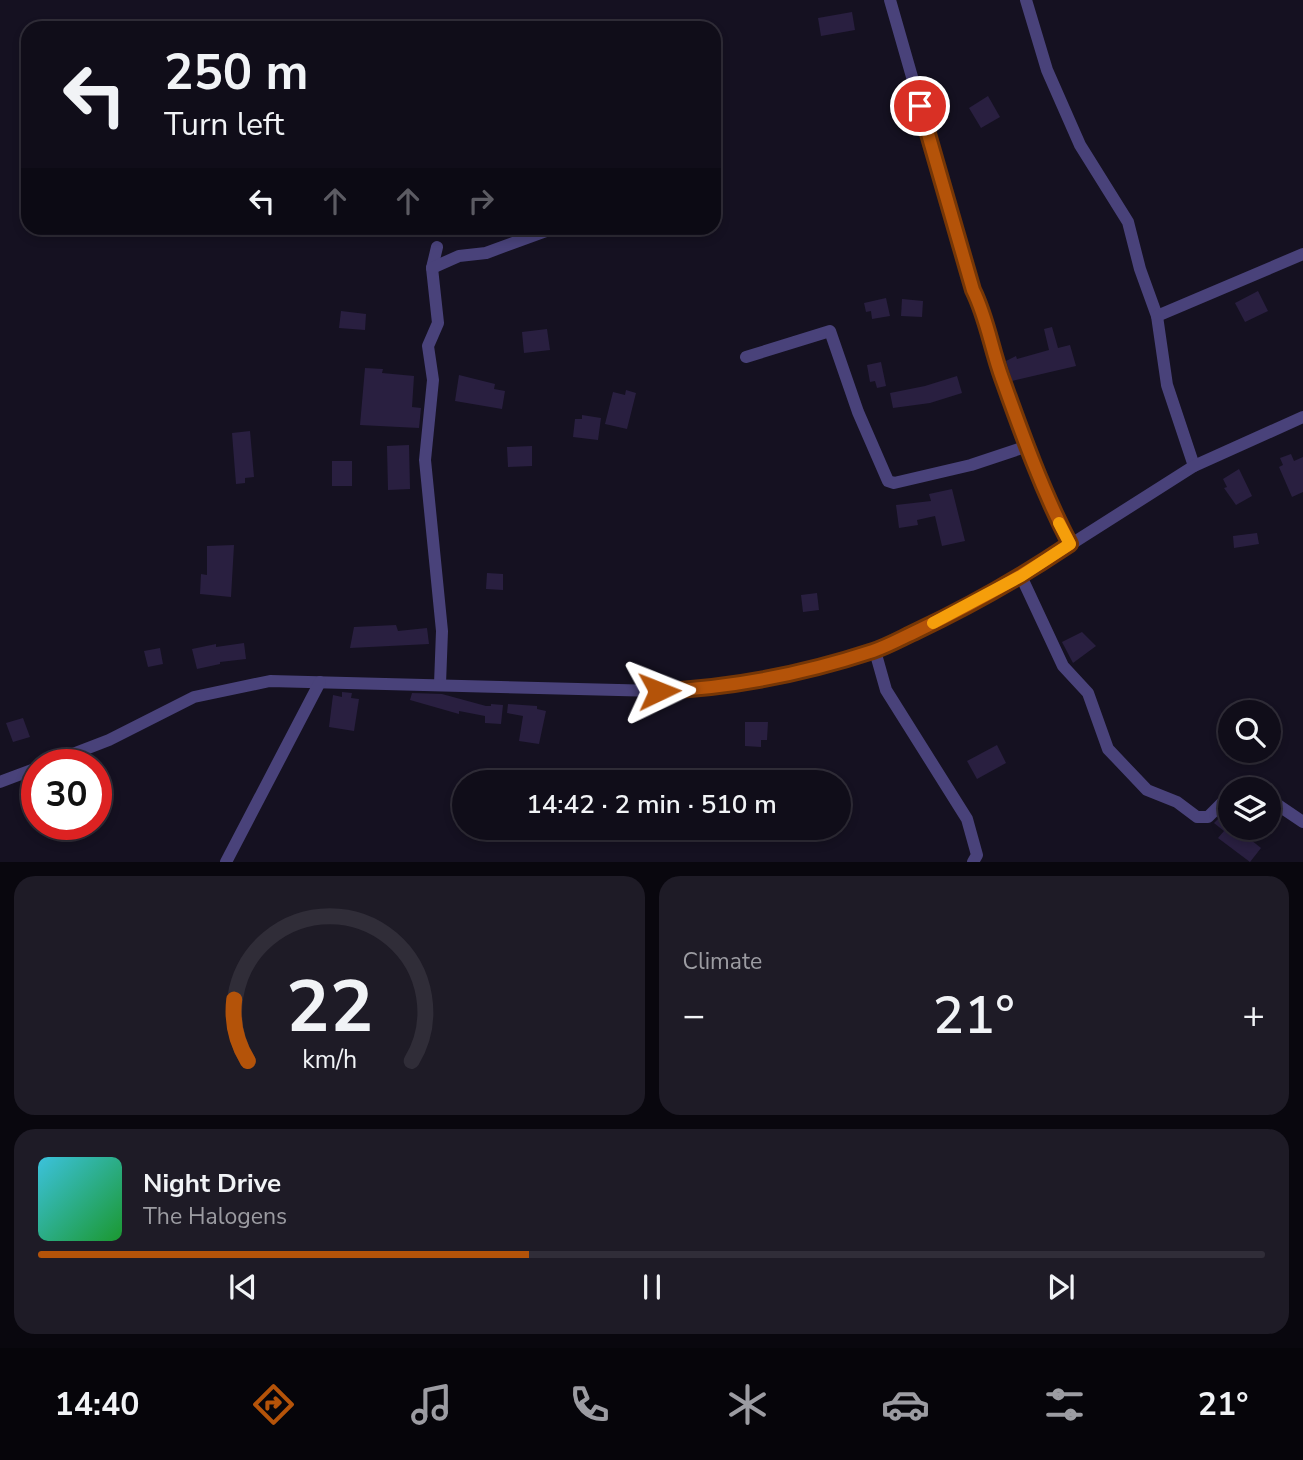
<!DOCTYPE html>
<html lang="en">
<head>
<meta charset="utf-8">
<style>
	body { margin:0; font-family:"Nunito Sans",sans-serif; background:#1e1b26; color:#f1f3f6; height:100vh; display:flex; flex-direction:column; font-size:26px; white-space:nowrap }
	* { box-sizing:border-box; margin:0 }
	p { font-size:23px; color:#9c9ca2 }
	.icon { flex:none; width:38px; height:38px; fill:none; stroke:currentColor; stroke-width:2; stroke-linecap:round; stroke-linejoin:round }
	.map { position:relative; height:862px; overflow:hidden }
	.panel { display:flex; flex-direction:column; gap:14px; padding:14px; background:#09070e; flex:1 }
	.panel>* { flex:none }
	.banner { position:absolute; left:21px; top:21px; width:700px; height:214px; border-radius:21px; box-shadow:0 4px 10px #0003,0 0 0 2px #302d38; background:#100d19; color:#f1f3f6; overflow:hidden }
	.tools { position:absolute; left:1218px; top:700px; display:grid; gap:14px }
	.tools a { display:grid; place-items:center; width:63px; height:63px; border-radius:50%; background:#100d19; box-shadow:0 4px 10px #0003,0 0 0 2px #302d38; font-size:35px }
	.speed { position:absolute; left:21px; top:749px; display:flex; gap:14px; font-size:35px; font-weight:700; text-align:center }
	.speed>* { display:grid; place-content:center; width:91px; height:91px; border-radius:50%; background:#100d19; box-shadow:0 4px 10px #0003,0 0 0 2px #302d38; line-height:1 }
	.speed .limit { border:10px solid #d22; background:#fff; color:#111 }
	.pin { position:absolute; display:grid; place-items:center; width:60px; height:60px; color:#fff; margin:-30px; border:4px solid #fff; border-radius:50%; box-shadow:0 2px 7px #0007 }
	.me { position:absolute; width:77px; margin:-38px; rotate:88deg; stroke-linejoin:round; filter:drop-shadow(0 0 5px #0008) }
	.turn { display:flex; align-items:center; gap:24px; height:147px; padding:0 28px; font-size:32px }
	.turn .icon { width:91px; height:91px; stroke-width:2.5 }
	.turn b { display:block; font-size:49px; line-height:60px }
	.lanes { display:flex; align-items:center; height:66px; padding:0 28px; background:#0003; justify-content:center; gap:35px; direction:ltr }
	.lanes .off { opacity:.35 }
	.big { font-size:52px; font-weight:600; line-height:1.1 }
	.panel .tile { flex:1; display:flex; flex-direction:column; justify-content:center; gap:10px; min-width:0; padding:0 24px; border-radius:21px; background:#1e1b26 }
	.panel .dial { align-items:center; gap:0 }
	.dial svg { height:182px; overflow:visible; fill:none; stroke:#302d38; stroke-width:7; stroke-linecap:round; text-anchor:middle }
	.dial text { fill:#f1f3f6; stroke:none }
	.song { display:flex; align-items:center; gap:21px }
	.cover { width:84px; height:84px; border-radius:10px; background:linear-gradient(135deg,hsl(190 70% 55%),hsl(130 70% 35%)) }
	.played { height:7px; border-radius:4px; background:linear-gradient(90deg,#b45309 40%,#302d38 40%) }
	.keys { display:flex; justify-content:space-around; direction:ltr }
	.heat { display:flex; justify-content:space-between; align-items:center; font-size:38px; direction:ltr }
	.panel .tiles { flex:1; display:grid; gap:14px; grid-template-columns:1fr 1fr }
	.tile:last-child { grid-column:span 2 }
	.trip { position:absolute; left:452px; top:770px; width:399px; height:70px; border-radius:35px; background:#100d19; box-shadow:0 4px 10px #0003,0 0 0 2px #302d38; font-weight:600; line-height:70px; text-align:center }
	.tabs { display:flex; height:112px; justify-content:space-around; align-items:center; background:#06050a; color:#9c9ca2 }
	.tabs .icon { width:49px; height:49px }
	.tabs .active { color:#b45309 }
	.tabs b { font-size:32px; color:#f1f3f6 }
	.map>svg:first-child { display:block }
	.building { fill:#291f40 }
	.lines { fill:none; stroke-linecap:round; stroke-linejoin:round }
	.street { stroke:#49427a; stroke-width:12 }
	.route-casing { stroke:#753606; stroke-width:18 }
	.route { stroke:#b45309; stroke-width:12 }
	.slow { stroke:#f59e0b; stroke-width:12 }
</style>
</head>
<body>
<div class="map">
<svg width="1303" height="862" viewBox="0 0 1303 862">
	<rect width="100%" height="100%" fill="#151121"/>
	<!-- building -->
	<g class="building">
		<path d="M852,12L855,30L821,36L818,18Z"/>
		<path d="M988,96L1000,117L981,128L969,108Z"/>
		<path d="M1258,291L1268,311L1245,322L1235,303Z"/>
		<path d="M886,298L890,316L872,319L871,311L866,312L864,303Z"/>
		<path d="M902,299L923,301L922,317L901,316Z"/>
		<path d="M341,311L366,314L365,330L339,328Z"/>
		<path d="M1052,327L1058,348L1070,345L1076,366L1012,381L1006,361L1016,356L1017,359L1049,350L1044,329Z"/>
		<path d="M547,329L550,350L524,353L522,332Z"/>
		<path d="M881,362L886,386L877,388L875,381L870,382L867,365Z"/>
		<path d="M365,368L383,369L382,373L414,376L412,407L421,408L419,428L360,425Z"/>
		<path d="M459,375L495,384L494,389L505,391L502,409L455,401Z"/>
		<path d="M957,376L962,393L930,403L893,408L890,393L925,386Z"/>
		<path d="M626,390L636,393L627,429L605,424L613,392L625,395Z"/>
		<path d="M582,415L601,418L598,440L573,437L575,419H582Z"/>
		<path d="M250,431L254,477L245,478V483L236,484L232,433Z"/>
		<path d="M409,445L410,489L388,490L387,446Z"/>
		<path d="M532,446V466L508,467L507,447Z"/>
		<path d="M1291,454L1294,461L1303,457V492L1292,497L1279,467L1283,465L1280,458Z"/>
		<rect x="332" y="461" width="20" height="25"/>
		<path d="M1239,469L1252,496L1236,505L1224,488L1227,487L1223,479Z"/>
		<path d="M952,489L965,541L942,546L935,516L917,520L918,525L899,528L896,505L931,501L929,494Z"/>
		<path d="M1257,533L1259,544L1234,548L1233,536Z"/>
		<path d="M234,545L231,597L200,594L201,574L207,575V546Z"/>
		<path d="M487,573L503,574V590L486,589Z"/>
		<path d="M817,593L819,610L803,612L801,595Z"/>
		<path d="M396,625L398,631L427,628L429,644L350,648L354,627Z"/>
		<path d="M1082,632L1096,646L1073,663L1062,642Z"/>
		<path d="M244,643L246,659L220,662V664L197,669L192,649L216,644V647Z"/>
		<path d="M160,648L163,664L148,667L144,651Z"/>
		<path d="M342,692L352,693L351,698L359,699L354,731L329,727L333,695L342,697Z"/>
		<path d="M412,693L442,694L486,706H491V704L503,705L501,724L485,723V716L459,711V714L410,700Z"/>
		<path d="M508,704L537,706V709L546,711L539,744L519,741L523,716L507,713Z"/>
		<path d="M23,718L30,737L13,742L6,723Z"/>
		<path d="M745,722H768L767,740H761V747L745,746Z"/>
		<path d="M997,745L1006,763L977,779L967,761Z"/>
		<path d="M1230,807V828H1236L1261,848L1250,862L1218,838L1224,831L1214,823Z"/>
	</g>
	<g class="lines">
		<!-- street -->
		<g class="street">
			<path d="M890,0L973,290C987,318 991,348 1002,378C1021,434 1042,492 1070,544"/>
			<path d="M1026,0L1047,70L1080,145L1128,222L1140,269L1157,316"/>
			<path d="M437,247L432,268L438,323L428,346L433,380L425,460L442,631L440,684"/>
			<path d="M432,268L459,256L486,253L554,228"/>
			<path d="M746,357L830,331L858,412L888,481L894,483L971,465L1028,446"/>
			<path d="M1194,466L1167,385L1157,316L1303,254"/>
			<path d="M1021,576L1063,666L1088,693L1108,749L1147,790L1177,802L1197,817H1208L1230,795"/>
			<path d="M875,651L886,690L967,819L977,855L973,862"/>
			<path d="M44,765L109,740L194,697L270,681L658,691L716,688L799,672L875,651L937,621L1021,576L1194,466L1303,417"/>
			<path d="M0,782L37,768"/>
			<path d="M1236,789L1238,787L1251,789"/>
			<path d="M1269,799L1303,822"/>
			<path d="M226,862L320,682"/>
		</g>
	</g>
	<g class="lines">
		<!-- route casing -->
		<g class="route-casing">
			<path id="route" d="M659,691C732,688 803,674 873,651C888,646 902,638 917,631C970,606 1021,577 1070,544C1043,492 1022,434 1002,378C991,348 987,318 973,290L920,106"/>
		</g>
		<!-- route -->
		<use href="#route" class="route"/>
		<!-- slow -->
		<path class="slow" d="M933,623L1021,576L1070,544L1059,523"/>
	</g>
</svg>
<div class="tools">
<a><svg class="icon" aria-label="search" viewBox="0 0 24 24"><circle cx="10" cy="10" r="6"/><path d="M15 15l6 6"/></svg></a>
<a><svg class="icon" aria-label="layers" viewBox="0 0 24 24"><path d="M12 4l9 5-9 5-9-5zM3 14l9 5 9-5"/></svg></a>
</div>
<div class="speed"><div class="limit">30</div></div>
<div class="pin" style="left:920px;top:106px;background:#d93025"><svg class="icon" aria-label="arrive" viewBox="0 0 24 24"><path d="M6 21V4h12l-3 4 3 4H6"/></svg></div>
<svg class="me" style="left:659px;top:691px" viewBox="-20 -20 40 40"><path d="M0-17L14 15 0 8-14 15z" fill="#b45309" stroke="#fff" stroke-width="4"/></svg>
<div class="trip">14:42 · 2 min · 510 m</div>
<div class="banner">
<div class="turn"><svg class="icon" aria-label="left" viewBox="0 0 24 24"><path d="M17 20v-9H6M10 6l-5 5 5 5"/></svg><div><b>250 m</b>Turn left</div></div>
<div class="lanes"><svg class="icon" aria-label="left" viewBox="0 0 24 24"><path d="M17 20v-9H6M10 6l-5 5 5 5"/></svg><svg class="icon off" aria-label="ahead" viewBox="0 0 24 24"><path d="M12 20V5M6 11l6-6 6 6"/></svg><svg class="icon off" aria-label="ahead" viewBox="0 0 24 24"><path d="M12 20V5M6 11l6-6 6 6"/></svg><svg class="icon off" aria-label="right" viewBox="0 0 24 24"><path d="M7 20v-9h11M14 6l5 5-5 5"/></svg></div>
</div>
</div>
<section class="panel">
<div class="tiles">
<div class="tile dial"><svg viewBox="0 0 100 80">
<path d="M14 69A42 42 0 1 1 86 69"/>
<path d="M14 69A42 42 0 0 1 8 42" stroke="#b45309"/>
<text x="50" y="56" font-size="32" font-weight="700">22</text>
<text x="50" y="72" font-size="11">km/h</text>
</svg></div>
<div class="tile"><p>Climate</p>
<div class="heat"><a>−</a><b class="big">21°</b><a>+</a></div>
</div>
<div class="tile">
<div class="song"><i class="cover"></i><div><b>Night Drive</b><p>The Halogens</p></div></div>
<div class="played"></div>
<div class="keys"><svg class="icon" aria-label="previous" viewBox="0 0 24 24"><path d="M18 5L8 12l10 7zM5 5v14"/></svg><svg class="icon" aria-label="pause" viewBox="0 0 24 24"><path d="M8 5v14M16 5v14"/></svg><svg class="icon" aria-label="next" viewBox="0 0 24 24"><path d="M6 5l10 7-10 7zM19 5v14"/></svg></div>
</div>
</div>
</section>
<nav class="tabs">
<b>14:40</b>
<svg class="icon active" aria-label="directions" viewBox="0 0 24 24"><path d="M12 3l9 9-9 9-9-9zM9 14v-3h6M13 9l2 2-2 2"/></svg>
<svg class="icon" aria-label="music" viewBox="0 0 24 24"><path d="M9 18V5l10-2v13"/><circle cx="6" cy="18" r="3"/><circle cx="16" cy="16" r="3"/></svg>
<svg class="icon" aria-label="phone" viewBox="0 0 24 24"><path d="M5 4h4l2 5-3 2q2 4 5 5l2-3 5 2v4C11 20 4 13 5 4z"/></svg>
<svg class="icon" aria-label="climate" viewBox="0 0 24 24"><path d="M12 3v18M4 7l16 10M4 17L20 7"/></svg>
<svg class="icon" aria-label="car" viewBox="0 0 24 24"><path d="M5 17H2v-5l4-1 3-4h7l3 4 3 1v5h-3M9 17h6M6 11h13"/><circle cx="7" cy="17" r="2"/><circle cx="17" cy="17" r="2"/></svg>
<svg class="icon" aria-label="filters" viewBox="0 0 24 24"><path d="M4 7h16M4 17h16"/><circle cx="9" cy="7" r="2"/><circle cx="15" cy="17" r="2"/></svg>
<b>21°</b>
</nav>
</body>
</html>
